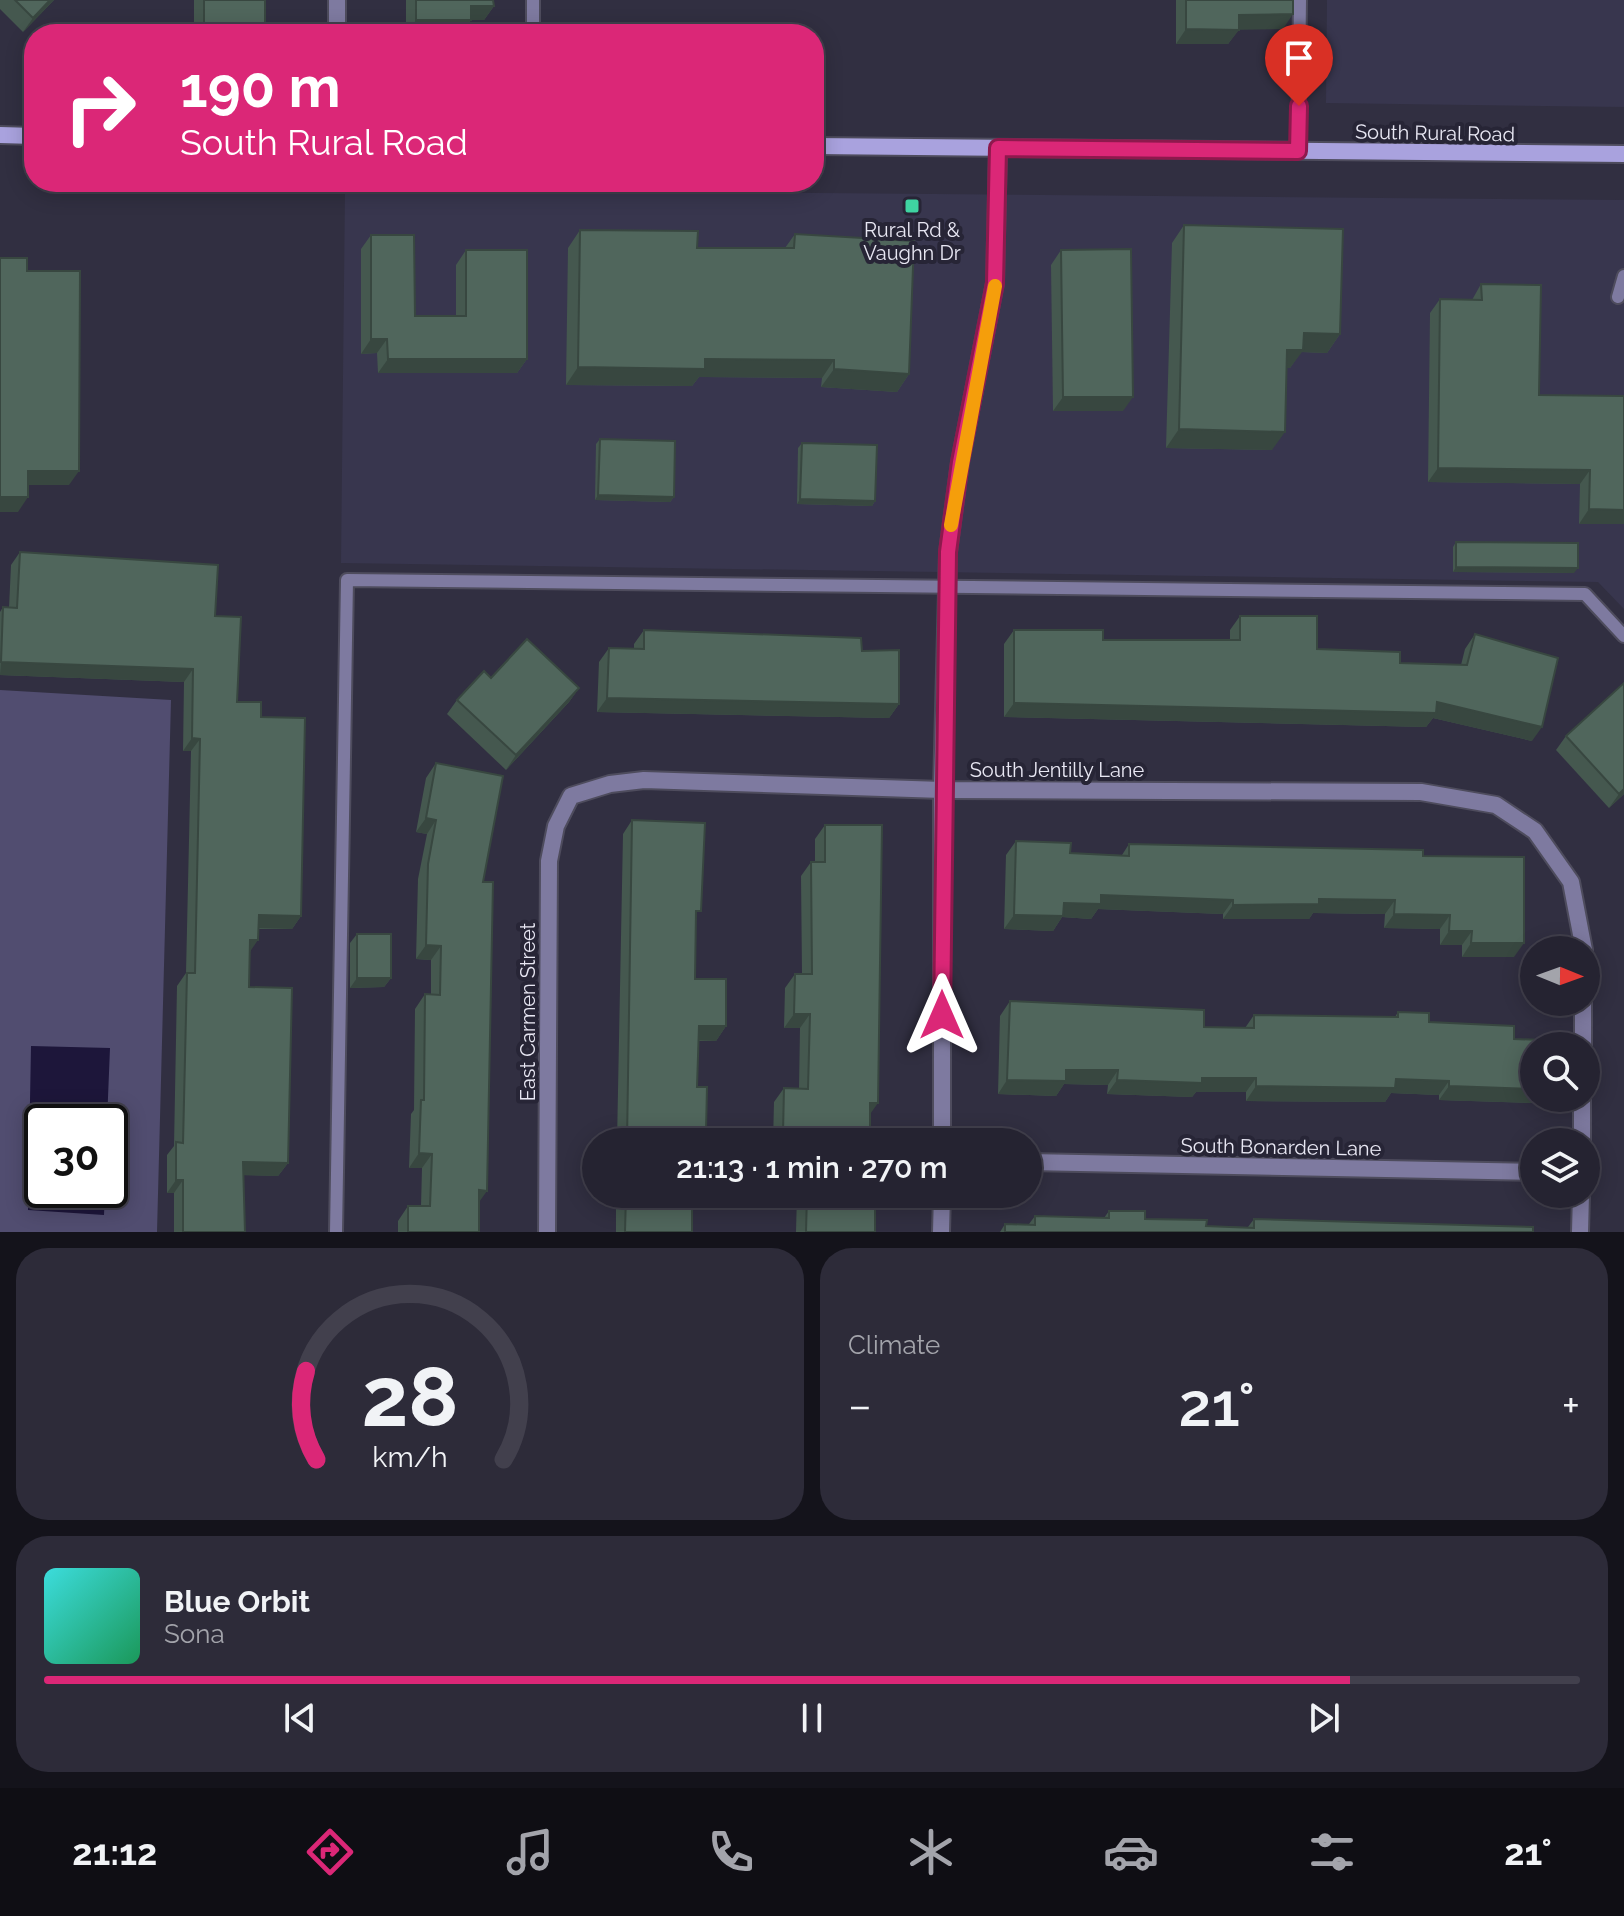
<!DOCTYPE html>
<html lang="en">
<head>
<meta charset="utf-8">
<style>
	body { margin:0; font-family:Raleway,sans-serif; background:#2d2b39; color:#f1f3f6; height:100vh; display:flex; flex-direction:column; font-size:30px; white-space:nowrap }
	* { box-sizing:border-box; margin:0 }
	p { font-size:26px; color:#a3a4ab }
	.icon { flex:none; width:44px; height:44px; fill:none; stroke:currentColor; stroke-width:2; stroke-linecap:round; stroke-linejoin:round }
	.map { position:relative; height:1232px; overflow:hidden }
	.sheet { display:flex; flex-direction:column; gap:16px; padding:16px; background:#14131b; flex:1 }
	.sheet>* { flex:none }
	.guide { position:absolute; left:24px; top:24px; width:800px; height:168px; border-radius:32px; box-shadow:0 4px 20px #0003,0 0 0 2px #42404d; background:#db2777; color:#fff; overflow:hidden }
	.needle { width:52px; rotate:91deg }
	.controls { position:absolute; left:1520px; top:936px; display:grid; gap:16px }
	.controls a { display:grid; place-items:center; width:80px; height:80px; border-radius:50%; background:#252331; box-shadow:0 4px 20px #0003,0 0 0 2px #42404d; font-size:40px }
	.speed { position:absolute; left:24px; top:1104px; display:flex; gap:16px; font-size:40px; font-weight:700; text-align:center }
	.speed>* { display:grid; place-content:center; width:104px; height:104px; border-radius:50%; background:#252331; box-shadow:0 4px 20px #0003,0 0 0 2px #42404d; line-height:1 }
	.speed .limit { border:4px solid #111; border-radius:12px; background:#fff; color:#111 }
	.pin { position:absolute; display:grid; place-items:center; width:68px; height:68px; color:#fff; margin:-82px -34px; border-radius:50% 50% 50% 0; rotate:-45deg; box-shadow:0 0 8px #0007 }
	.pin .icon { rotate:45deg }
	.me { position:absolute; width:88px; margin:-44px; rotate:0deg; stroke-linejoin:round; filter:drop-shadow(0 0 6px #0008) }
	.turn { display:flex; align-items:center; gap:28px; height:168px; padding:0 24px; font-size:36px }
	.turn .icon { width:104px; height:104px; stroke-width:2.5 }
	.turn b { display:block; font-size:56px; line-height:68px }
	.big { font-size:60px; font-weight:600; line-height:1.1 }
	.sheet .tile { flex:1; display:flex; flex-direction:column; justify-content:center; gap:12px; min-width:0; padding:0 28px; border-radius:32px; background:#2d2b39 }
	.sheet .dial { align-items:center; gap:0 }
	.dial svg { height:208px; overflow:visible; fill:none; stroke:#42404d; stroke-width:7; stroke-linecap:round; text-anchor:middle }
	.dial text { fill:#f1f3f6; stroke:none }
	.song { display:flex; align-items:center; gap:24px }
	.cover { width:96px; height:96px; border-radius:12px; background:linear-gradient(135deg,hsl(180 70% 55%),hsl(150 70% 35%)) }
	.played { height:8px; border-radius:4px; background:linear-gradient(90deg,#db2777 85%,#42404d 85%) }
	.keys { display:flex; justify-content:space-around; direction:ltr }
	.heat { display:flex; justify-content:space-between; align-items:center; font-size:44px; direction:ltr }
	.sheet .tiles { flex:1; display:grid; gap:16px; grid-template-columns:1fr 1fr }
	.tile:last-child { grid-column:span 2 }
	.trip { position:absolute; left:582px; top:1128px; width:460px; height:80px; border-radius:40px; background:#252331; box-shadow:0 4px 20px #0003,0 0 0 2px #42404d; font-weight:600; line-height:80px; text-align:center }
	.tab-bar { display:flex; height:128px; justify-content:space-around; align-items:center; background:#0f0e14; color:#a3a4ab }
	.tab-bar .icon { width:56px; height:56px }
	.tab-bar .on { color:#db2777 }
	.tab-bar b { font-size:36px; color:#f1f3f6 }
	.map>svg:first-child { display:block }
	.built { fill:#38364e }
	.green { fill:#514d70; fill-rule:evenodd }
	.water { fill:#1d163a }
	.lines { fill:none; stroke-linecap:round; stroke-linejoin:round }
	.service-casing { stroke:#4e4c5d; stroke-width:16 }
	.minor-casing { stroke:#4e4c5d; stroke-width:20 }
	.secondary-casing { stroke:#4e4c5d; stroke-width:20 }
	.service { stroke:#7e7aa0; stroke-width:12 }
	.minor { stroke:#7e7aa0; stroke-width:16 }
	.secondary { stroke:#a9a2de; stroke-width:16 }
	.wall { fill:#45584f }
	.shaded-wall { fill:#384740 }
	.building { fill:#50665c; stroke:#384740; stroke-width:2 }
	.route-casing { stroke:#8e194d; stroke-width:20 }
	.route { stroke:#db2777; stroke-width:14 }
	.slow { stroke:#f59e0b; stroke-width:14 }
	.poi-dot { fill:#3fd4a2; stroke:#272536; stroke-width:3 }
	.labels { text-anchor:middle; stroke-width:8; stroke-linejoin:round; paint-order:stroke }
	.street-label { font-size:20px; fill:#e8e7f3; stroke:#272536 }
	.poi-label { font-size:20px; fill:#e8e7f3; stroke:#272536 }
</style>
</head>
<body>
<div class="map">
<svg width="1624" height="1232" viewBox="0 0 1624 1232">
	<rect width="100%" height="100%" fill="#312f41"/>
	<!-- built -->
	<g class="built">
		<path d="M1327,0H1624V107L1326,103Z"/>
		<path d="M345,189L1624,200V609L1598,582L341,563Z"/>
	</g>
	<!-- green -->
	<path class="green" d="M0,690L171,700L157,1232H0ZM42,1122H110V1190H42Z"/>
	<!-- water -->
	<path class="water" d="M31,1046L110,1048L107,1122H42V1190H105L104,1215L28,1210Z"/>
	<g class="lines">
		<!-- service casing -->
		<g class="service-casing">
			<g id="service">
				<path d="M533,34V0"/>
				<path d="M1298,151L1300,0"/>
				<path d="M1618,297L1624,276"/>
				<path d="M336,1232L347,580L1585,594L1624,636"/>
			</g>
		</g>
		<!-- minor casing -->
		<g class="minor-casing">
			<g id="minor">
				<path d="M337,34V0"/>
				<path d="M1583,1046V1002"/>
				<path d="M942,1142V790L948,552L960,462L995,283L998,148"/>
				<path d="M1582,1142V1098"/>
				<path d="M1028,1162L1534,1172"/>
				<path d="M547,1232L549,861L556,826L571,796L610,784L644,780L942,790L1421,792L1496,805L1535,831L1571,882L1584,950"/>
				<path d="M941,1232L942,1194"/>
				<path d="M1580,1232L1581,1194"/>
			</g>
		</g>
		<!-- secondary casing -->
		<g class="secondary-casing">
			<g id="secondary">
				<path d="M0,135L34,136"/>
				<path d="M814,146L1624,154"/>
			</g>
		</g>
		<!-- service -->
		<use href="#service" class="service"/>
		<!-- minor -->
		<use href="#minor" class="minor"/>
		<!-- secondary -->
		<use href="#secondary" class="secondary"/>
	</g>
	<!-- wall -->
	<g class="wall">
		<path d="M0,0H54L23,32L0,9Z"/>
		<path d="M194,0H265V23L258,34H194Z"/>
		<path d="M406,0H493L494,6L484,20H471L461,34H406Z"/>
		<path d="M1176,0H1293L1283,29H1239L1228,44H1176Z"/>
		<path d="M1184,225L1340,334L1327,353L1301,352L1290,368H1286L1272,450L1166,448L1172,243Z"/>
		<path d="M580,230L697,248H785L795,234L909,374L897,392L821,387L822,378L699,377L692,386L566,385L568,248Z"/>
		<path d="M371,235L415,316H456V265L466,250L527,359L517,373H378L377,353L361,354V249Z"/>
		<path d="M1061,250L1123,411H1053L1051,265Z"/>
		<path d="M1481,284L1539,395L1624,396V524H1579L1580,484L1428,482L1430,313L1440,299L1472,300Z"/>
		<path d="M600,439L674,497L670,502L595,500L596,444Z"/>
		<path d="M802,443L875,501L872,506L797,504L798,448Z"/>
		<path d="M1456,542L1574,573L1453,572V547Z"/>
		<path d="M20,552L215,616L237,702L261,717L301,916L292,929H258L250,952L249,987L288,1163L278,1176L243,1175L245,1232H174V1193H167V1155L174,1146L177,986L186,973L191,751H183L184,682L0,675V612L3,607L9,608L11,565Z"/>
		<path d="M1240,616L1317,649L1400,663L1461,665L1465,649L1475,634L1532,741L1433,718L1426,727L1004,717V644L1014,630L1103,640H1230V630Z"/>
		<path d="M644,630L862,651L899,704L889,718L597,712L599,662L609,648L634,649V644Z"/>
		<path d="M491,678L579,688L569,702L506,770L447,714L457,700Z"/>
		<path d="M1624,683V794L1609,808L1556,750L1566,736Z"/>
		<path d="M436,763L483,882L479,1232H398V1221L408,1206H421L422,1168H409L411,1114L414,1110L415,1009L425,994L431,995V960L416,959L418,879L427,834L416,832L426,778Z"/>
		<path d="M632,820L696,918L695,979L726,1026L716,1041H698L697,1087L706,1131L698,1142H617L623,834Z"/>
		<path d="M825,825L870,1114V1142H773L774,1102L784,1088L799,1089L800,1028H784L785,988L795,974H802L801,876L811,862H815V839Z"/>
		<path d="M1016,841L1070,853L1122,855L1129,844L1423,856L1514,957H1462V945H1440V929L1384,928L1385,914L1313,913L1309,919H1223V914L1098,909L1091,919L1062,917L1053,931L1004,929L1006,855Z"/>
		<path d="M357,934L391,978L384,987L350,988V943Z"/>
		<path d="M1010,1001L1204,1027L1245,1028L1254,1015L1395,1017L1398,1012L1429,1022L1514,1039L1533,1103L1439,1100V1095L1391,1093L1385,1102L1246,1101V1092H1196L1192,1097L1107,1094L1108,1085L1064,1084L1056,1096L998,1094L1000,1016Z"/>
		<rect x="616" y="1194" width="76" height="38"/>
		<path d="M797,1194H875V1232H796Z"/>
		<path d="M1109,1211L1145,1219L1206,1226L1248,1227L1254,1219L1533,1232H1000L1005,1224H1029L1035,1216L1104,1218Z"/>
	</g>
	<!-- shaded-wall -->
	<g class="shaded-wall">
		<path d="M50,0H54L23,32L33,18Z"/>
		<path d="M471,6H494L484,20H471L461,34H406L416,20Z"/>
		<path d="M1293,14L1283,29L1229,30L1239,15Z"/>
		<path d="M204,23H265L258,34H197Z"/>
		<path d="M1186,29L1239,30L1228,44H1176Z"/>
		<path d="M1304,333L1340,334L1327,353L1302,352L1290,368H1274L1287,350Z"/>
		<path d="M371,339H387L377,353L361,354Z"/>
		<path d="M388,359H527L517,373H378Z"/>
		<path d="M705,359L834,360L822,378L699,377L692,386L566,385L578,367Z"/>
		<path d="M834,369L909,374L897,392L821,387Z"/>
		<path d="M1063,397H1133L1123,411H1053Z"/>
		<path d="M1179,429L1285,432L1272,450L1166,448Z"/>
		<path d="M1438,468L1590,470L1580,484L1428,482Z"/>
		<path d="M28,471H79L69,485H18Z"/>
		<path d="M598,495L674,497L670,502L595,500Z"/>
		<path d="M0,497H28L18,512H0Z"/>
		<path d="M800,499L875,501L872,506L797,504Z"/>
		<path d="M1589,509L1624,510V524H1579Z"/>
		<path d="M1456,567L1578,568L1574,573L1453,572Z"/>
		<path d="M1,662L193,669L184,682L0,675Z"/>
		<path d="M579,688L569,702L506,770L516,755Z"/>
		<path d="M607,698L899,704L889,718L597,712Z"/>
		<path d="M1437,702L1542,727L1532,741L1433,718L1426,727L1004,717L1014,703Z"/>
		<path d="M192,738L200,739L191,751H183Z"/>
		<path d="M1624,789V794L1609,808L1619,794Z"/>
		<path d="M426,818L436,820L427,834L416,832Z"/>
		<path d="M1101,895L1233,900L1223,914L1098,909L1091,919L1062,917L1053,931L1004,929L1014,915Z"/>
		<path d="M1319,899L1395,900L1385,914L1313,913L1309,919H1223L1233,905Z"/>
		<path d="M1394,914L1450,915L1440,929L1384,928Z"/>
		<path d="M259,915L301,916L292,929L250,928Z"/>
		<path d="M1449,931H1472L1462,945H1440Z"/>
		<path d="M250,940H258L249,953Z"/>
		<path d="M1471,943H1524L1514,957H1462Z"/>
		<path d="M426,945L441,946L431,960L416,959Z"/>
		<path d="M357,978H391L384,987L350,988Z"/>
		<path d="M794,1014H810L800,1028H784Z"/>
		<path d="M699,1026H726L716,1041L689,1040Z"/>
		<path d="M1066,1070H1118L1108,1085L1064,1084L1056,1096L998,1094L1007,1080Z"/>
		<path d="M1202,1078H1256L1246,1092H1196L1192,1097L1107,1094L1117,1080Z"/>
		<path d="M1396,1079L1449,1081L1439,1095L1391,1093L1385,1102L1246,1101L1256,1086Z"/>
		<path d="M1449,1086L1534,1089V1098H1536L1533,1103L1439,1100Z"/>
		<path d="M870,1103H878L868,1117Z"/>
		<path d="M693,1131H706L698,1142H685Z"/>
		<path d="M783,1133H809L802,1142H777Z"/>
		<path d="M419,1153L432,1154L422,1168H409Z"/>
		<path d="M243,1162L288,1163L278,1176L234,1175Z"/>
		<path d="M176,1180H183L174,1193H167Z"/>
		<path d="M479,1190L487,1191L477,1205Z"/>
	</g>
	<!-- building -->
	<g class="building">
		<path d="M15,0H50L33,18Z"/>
		<rect x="204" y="0" width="61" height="23"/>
		<path d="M416,0H493L494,6H471V20H416Z"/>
		<path d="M1186,0H1293V14L1239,15V30L1186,29Z"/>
		<path d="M1184,225L1343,229L1340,334L1304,333L1303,350H1287L1285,432L1179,429Z"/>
		<path d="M580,230L698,231L697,248H794L795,234L914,241L909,374L834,369V360L705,359V369L578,367Z"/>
		<path d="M371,235H414L415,316H466V250H527V359H388L387,339H371Z"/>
		<path d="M1131,249L1133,397H1063L1061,250Z"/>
		<path d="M0,258H27V271H80L79,471H28V497H0Z"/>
		<path d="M1481,284L1541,285L1539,395L1624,396V510L1589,509L1590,470L1438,468L1440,299L1482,300Z"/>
		<path d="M600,439L675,441L674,497L598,495Z"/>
		<path d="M802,443L877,445L875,501L800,499Z"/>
		<path d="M1456,542L1578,543V568L1456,567Z"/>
		<path d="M20,552L218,565L215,616L241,617L237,702H261V717L305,718L301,916L259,915L258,940H250L249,987L292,988L288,1163L243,1162L245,1232H183V1180H176V1142L183,1143L187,973H195L200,739L192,738L193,669L1,662L3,607L17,608Z"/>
		<path d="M1240,616H1317V649L1400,652V663L1467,665L1475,634L1558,658L1542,727L1437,702L1436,713L1014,703V630H1103V640H1240Z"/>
		<path d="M644,630L861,638L862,651L899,650V704L607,698L609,648L644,649Z"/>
		<path d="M527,639L579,688L516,755L457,700L484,671L491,678Z"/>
		<path d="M1624,683V789L1619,794L1566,736Z"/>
		<path d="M436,763L503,776L483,882H493L487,1191L479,1190V1232H408V1206H430L432,1154L419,1153L421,1100H424L425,994L440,995L441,946L426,945L428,864L436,820L426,818Z"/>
		<path d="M632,820L705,823L701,911H696L695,979H726V1026H699L697,1087H707L706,1131H693V1142H627Z"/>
		<path d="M825,825H882L878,1103H870V1142H808L809,1133H783L784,1088L808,1089L810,1014H794L795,974H812L811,862H825Z"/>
		<path d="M1016,841L1071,843L1070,853L1129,856V844L1423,850V856L1524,857V943H1471L1472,931H1449L1450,915L1394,914L1395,900L1319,899V904L1233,905V900L1101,895V904L1064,903L1063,916L1014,915Z"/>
		<rect x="357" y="934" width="34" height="44"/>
		<path d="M1010,1001L1204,1010V1027L1254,1028V1015L1398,1017V1012L1429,1013V1022L1514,1026V1039L1544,1040V1046H1534V1089L1449,1086V1081L1396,1079L1395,1088L1256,1086V1078H1202V1083L1117,1080L1118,1070H1066V1081L1007,1080Z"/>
		<path d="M626,1194H692V1232H625Z"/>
		<path d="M807,1194H875V1232H806Z"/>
		<path d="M1109,1211H1145V1219L1207,1220L1206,1226L1254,1228V1219L1533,1227V1232H1005V1224L1035,1225V1216L1109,1218Z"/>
	</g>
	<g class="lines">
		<!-- route casing -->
		<g class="route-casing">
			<path id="route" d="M942,1015L948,552L960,462L995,283L998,148L1298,151L1299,106"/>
		</g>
		<!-- route -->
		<use href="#route" class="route"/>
		<!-- slow -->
		<path class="slow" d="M951,525L995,286"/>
	</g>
	<!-- markers -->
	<rect class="poi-dot" x="904" y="198" width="16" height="16" rx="4"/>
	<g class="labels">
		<!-- street labels -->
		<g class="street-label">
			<text transform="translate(1435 133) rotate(1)" y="7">South Rural Road</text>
			<text x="1057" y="777">South Jentilly Lane</text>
			<text transform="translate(528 1012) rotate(-90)" y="7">East Carmen Street</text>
			<text transform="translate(1281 1147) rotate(1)" y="7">South Bonarden Lane</text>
		</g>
		<!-- poi labels -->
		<g class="poi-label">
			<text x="912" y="237">Rural Rd &amp;<tspan x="912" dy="23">Vaughn Dr</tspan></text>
		</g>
	</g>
</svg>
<div class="controls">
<a><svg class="needle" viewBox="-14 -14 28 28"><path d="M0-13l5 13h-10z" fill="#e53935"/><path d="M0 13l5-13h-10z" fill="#a3a4ab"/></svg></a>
<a><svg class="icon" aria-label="search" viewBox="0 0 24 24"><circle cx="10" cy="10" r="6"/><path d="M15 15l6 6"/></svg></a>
<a><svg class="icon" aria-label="layers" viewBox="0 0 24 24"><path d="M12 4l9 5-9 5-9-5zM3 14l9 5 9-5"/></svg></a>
</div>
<div class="speed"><div class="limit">30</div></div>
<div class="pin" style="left:1299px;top:106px;background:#d93025"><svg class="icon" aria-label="arrive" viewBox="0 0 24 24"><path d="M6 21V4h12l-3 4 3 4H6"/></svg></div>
<svg class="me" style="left:942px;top:1015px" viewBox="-20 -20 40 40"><path d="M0-17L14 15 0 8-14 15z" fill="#db2777" stroke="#fff" stroke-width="4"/></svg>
<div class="trip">21:13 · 1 min · 270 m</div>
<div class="guide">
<div class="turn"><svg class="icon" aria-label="right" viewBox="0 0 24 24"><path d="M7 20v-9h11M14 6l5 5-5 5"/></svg><div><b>190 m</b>South Rural Road</div></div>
</div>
</div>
<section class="sheet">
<div class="tiles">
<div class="tile dial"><svg viewBox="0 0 100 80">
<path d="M14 69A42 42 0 1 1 86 69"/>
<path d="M14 69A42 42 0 0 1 10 35" stroke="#db2777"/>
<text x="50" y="56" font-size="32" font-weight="700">28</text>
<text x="50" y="72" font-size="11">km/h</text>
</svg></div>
<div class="tile"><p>Climate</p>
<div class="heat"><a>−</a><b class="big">21°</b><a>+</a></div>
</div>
<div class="tile">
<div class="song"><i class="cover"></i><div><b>Blue Orbit</b><p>Sona</p></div></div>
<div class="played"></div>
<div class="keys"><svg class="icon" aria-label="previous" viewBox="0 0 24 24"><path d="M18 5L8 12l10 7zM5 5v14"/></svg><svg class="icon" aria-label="pause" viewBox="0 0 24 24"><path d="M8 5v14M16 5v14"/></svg><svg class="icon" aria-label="next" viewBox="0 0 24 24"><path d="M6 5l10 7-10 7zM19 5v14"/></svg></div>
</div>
</div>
</section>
<nav class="tab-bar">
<b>21:12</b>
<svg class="icon on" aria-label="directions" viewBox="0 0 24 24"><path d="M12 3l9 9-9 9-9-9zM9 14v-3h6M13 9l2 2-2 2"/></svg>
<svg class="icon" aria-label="music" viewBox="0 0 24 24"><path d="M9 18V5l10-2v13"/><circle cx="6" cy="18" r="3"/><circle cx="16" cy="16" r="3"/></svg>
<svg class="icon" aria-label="phone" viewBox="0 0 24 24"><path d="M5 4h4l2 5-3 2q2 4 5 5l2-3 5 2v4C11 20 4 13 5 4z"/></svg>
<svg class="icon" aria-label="climate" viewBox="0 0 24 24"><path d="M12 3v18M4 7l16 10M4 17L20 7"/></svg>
<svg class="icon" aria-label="car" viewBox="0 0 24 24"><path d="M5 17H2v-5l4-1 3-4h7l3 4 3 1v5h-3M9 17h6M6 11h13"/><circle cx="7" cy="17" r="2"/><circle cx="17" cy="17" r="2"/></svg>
<svg class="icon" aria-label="filters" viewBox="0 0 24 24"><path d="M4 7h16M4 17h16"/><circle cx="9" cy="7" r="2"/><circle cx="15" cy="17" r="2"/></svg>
<b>21°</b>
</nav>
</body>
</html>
